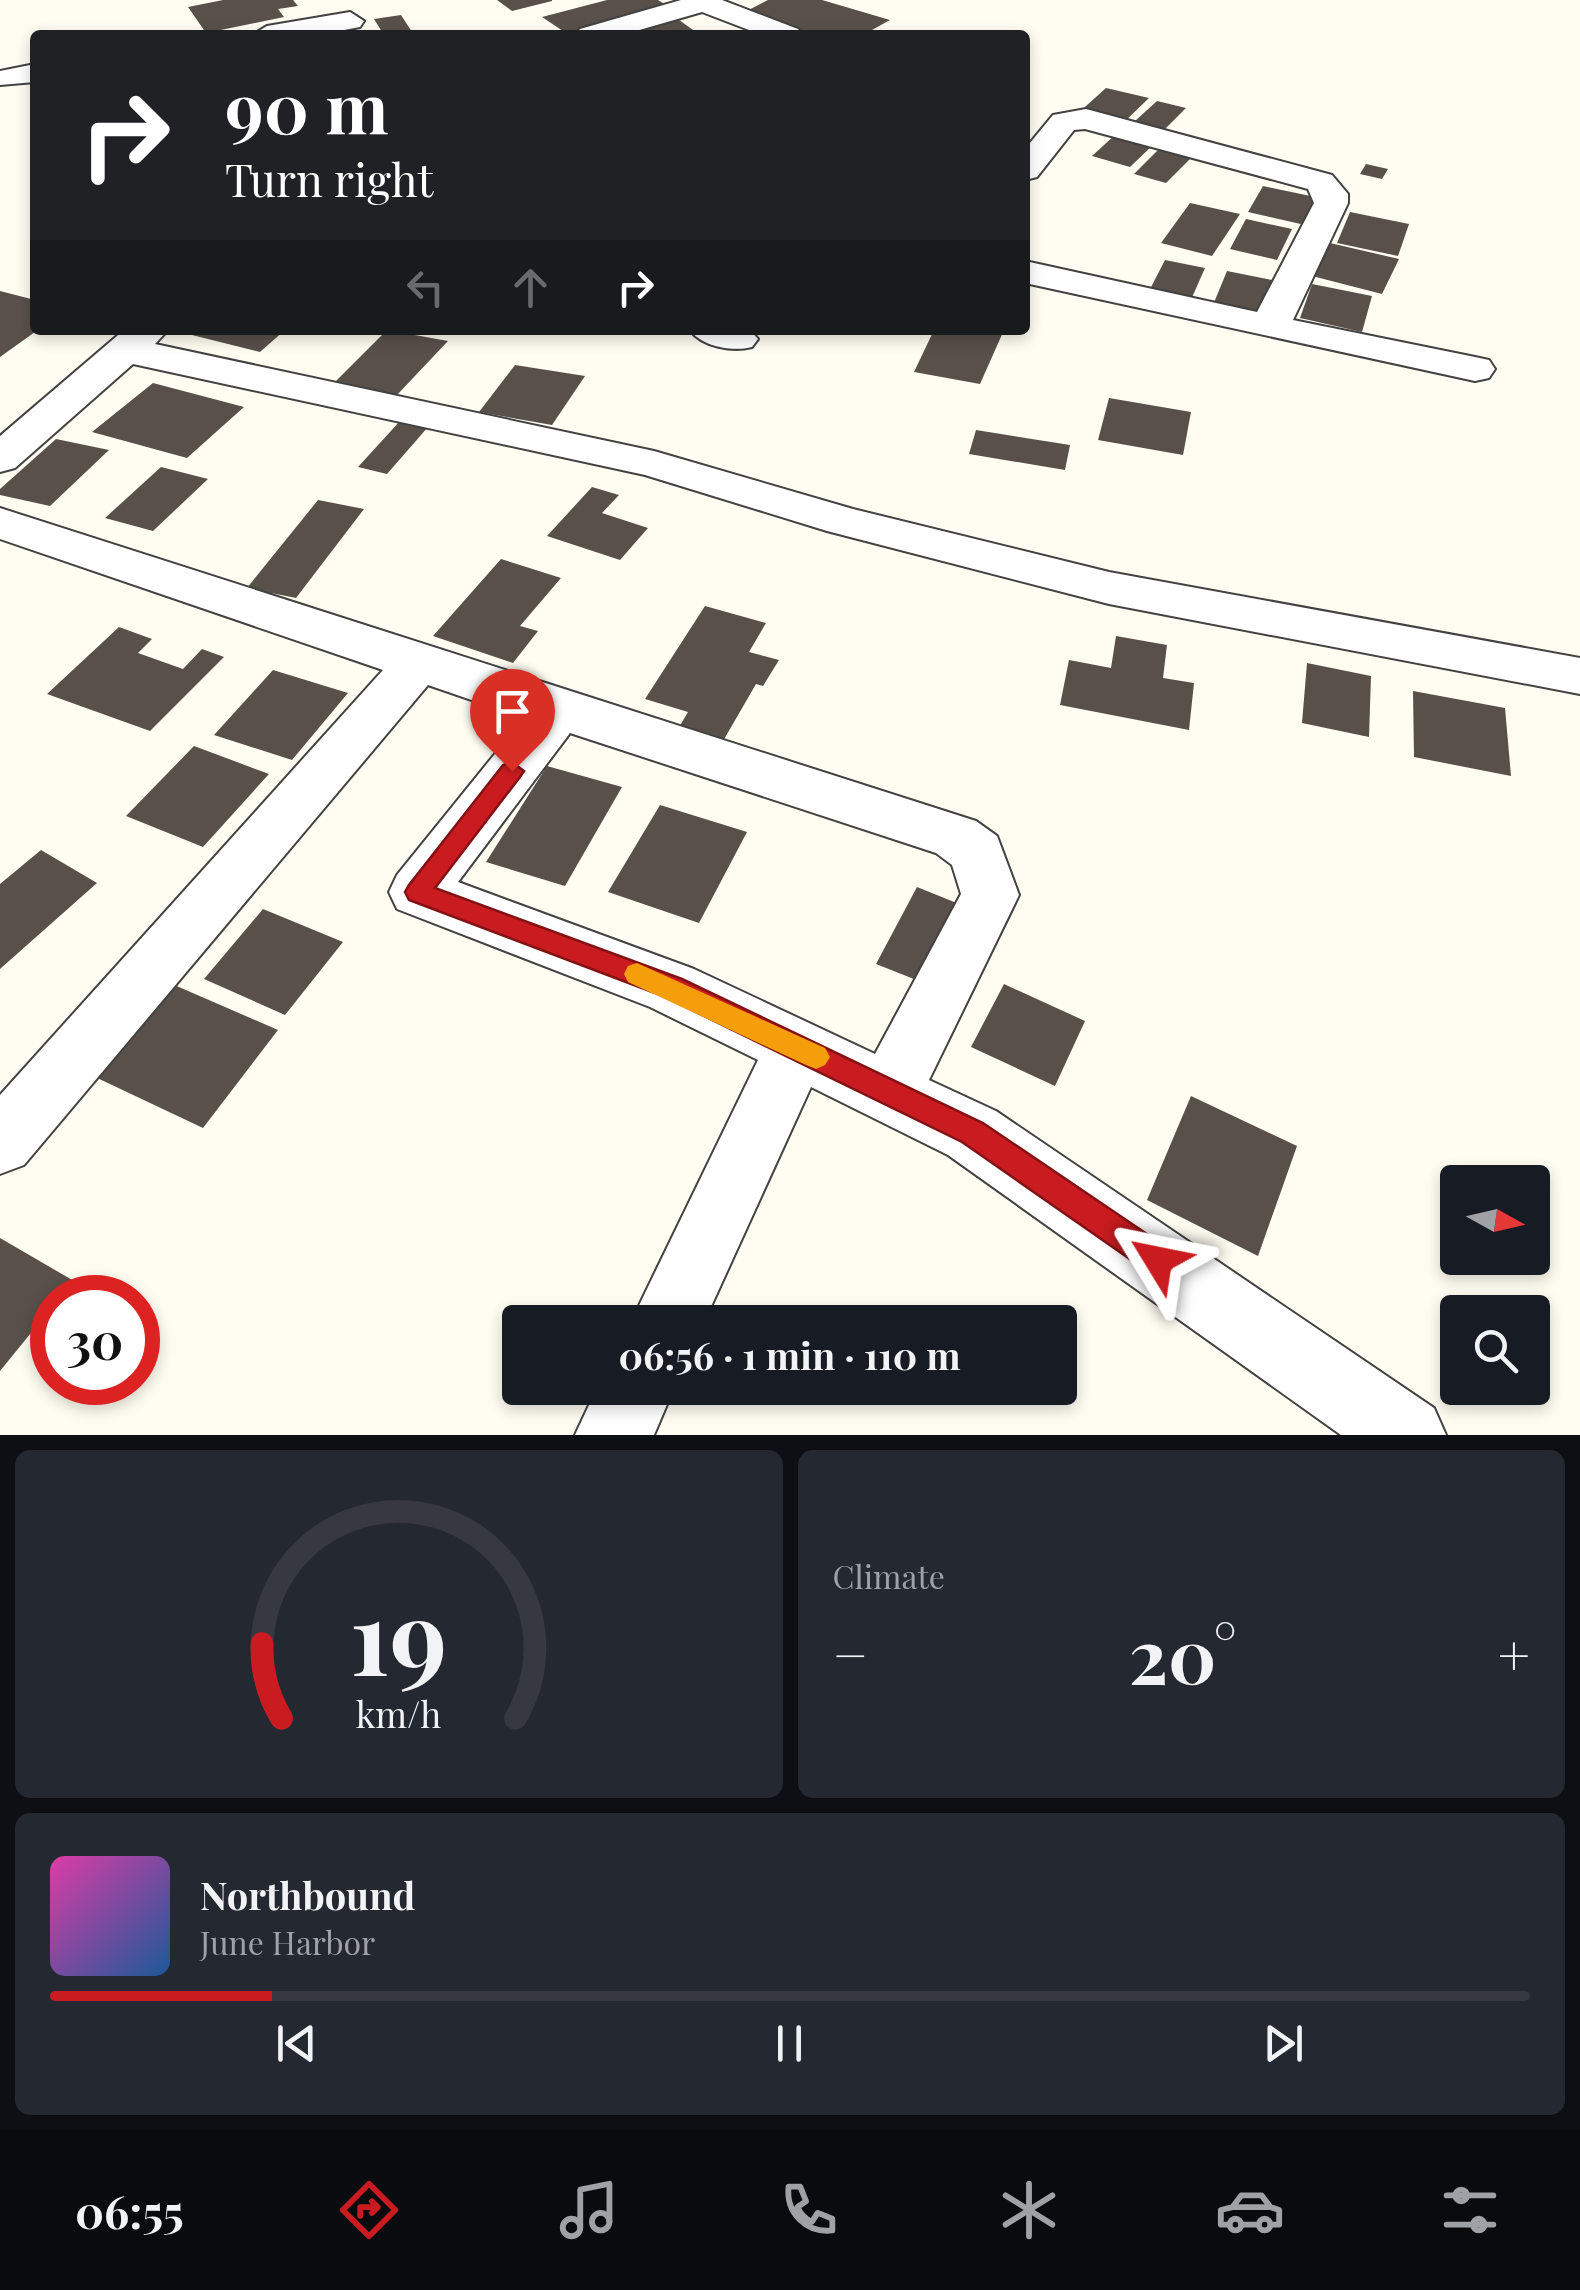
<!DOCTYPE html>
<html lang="en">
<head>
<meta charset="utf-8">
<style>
	body { margin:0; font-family:"Playfair Display",serif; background:#242831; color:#f1f3f6; height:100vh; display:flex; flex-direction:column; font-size:38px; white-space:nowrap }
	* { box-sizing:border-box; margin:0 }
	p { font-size:32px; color:#9ea1a6 }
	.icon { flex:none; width:55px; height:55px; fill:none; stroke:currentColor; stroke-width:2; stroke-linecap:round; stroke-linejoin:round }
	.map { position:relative; height:1435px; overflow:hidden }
	.sheet { display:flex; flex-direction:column; gap:15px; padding:15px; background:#0d0f14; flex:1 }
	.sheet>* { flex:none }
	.guide { position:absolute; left:30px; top:30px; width:1000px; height:305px; border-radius:10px; box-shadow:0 5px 15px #0003; background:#202124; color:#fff; overflow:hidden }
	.needle { width:65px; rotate:98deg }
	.controls { position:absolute; left:1440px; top:1165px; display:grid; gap:20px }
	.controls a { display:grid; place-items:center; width:110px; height:110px; border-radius:10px; background:#171b24; box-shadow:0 5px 15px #0003; font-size:50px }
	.speed { position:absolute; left:30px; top:1275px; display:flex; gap:20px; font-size:50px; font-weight:700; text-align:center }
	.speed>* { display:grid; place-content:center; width:130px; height:130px; border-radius:50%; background:#171b24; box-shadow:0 5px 15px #0003; line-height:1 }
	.speed .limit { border:15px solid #d22; background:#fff; color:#111 }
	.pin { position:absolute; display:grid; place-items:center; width:85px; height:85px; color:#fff; margin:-102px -42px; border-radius:50% 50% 50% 0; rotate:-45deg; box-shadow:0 0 10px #0007 }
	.pin .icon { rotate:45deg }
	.me { position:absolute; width:110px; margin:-55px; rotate:305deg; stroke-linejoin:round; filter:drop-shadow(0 0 8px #0008) }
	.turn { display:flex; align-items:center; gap:35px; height:210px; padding:0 30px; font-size:45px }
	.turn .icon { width:130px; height:130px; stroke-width:2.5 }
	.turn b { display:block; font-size:70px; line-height:85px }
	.lanes { display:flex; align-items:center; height:95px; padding:0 30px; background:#0003; justify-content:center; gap:50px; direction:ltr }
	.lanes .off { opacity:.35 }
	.big { font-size:75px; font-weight:700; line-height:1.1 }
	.sheet .tile { flex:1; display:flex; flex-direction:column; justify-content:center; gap:15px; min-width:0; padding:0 35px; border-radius:15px; background:#242831 }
	.sheet .dial { align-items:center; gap:0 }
	.dial svg { height:260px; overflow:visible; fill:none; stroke:#363941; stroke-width:7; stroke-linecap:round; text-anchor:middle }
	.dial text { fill:#f1f3f6; stroke:none }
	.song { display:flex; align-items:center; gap:30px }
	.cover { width:120px; height:120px; border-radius:15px; background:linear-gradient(135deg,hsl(320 70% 55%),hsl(210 70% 35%)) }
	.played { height:10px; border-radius:5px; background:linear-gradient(90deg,#ca1c20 15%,#363941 15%) }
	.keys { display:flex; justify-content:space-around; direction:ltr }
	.heat { display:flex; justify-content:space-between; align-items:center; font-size:55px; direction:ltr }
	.sheet .tiles { flex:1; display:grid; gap:15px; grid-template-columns:1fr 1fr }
	.tile:last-child { grid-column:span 2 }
	.trip { position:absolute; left:502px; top:1305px; width:575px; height:100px; border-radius:10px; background:#171b24; box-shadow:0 5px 15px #0003; font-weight:700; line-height:100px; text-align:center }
	.menu { display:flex; height:160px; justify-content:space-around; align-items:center; background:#090b0e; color:#9ea1a6 }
	.menu .icon { width:70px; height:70px }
	.menu .active { color:#ca1c20 }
	.menu b { font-size:45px; color:#f1f3f6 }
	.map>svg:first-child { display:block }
	.building { fill:#59504a }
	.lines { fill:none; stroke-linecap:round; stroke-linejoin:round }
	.street-casing { stroke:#424242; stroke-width:4 }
	.street { fill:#fff; fill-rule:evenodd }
	.route { fill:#ca1c20; stroke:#831215; stroke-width:2.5 }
	.slow { fill:#f59e0b }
</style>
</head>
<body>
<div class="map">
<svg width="1580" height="1435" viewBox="0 0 1580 1435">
	<rect width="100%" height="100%" fill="#fffdf1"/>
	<!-- building -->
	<g class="building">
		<path d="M223,0H293L298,6L278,9L284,17L206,33L188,7Z"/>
		<path d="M497,0H552V1L512,11Z"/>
		<path d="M607,0H658L674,10L581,35H569L542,17Z"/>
		<path d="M768,0H822L890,20L863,35H812L741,14Z"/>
		<path d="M401,15L414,35H384L374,19Z"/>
		<path d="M675,17L700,35H625L619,30Z"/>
		<path d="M1106,88L1149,98L1120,126L1076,115Z"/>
		<path d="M1157,101L1186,108L1165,129L1135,121Z"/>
		<path d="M1116,134L1154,144L1130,167L1092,156Z"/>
		<path d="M1160,148L1192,157L1166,183L1134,174Z"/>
		<path d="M1366,164L1388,169L1382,179L1360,174Z"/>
		<path d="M1263,186L1320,198L1305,225L1248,212Z"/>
		<path d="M1190,203L1240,214L1212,256L1161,243Z"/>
		<path d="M1350,212L1409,224L1398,256L1337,243Z"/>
		<path d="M1246,219L1292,229L1277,260L1230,249Z"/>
		<path d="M1330,243L1399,259L1382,294L1312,276Z"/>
		<path d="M1165,260L1205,268L1190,302L1148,293Z"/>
		<path d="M1227,271L1272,280L1258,315L1213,305Z"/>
		<path d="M1312,284L1372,296L1362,332L1300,318Z"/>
		<path d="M0,291L35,300V332L0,357Z"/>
		<path d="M172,330H285L260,352Z"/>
		<path d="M387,330L448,341L396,396L335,382Z"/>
		<path d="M934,330H1004L980,384L914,372Z"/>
		<path d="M515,365L585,376L552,425L479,412Z"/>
		<path d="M153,383L244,407L187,458L92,432Z"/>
		<path d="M1109,398L1191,412L1183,455L1098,440Z"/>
		<path d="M400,421L428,427L387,474L358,467Z"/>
		<path d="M976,430L1070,445L1065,470L969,454Z"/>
		<path d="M56,439L109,450L50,506L0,495V489Z"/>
		<path d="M161,467L208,479L153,531L105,518Z"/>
		<path d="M592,487L619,495L602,513L648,528L620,560L547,536Z"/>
		<path d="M318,500L364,509L296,598L247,588Z"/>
		<path d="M501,559L561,578L520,626L538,631L513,663L433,636Z"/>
		<path d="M705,606L766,623L749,652L779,660L763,686L756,684L719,748L675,734L688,712L645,699Z"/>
		<path d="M119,627L152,639L138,653L183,669L202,649L224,657L150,731L47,694Z"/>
		<path d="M1116,636L1167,645L1163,678L1194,683L1189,730L1060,705L1069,660L1111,668Z"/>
		<path d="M1307,663L1371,676L1369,737L1302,723Z"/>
		<path d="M273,670L348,693L292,760L214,735Z"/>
		<path d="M1413,691L1505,708L1511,776L1414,757Z"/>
		<path d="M194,746L269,774L203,847L126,816Z"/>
		<path d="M547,766L622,787L565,886L486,862Z"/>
		<path d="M660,805L747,832L699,923L608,892Z"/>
		<path d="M41,850L97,883L0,969V884Z"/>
		<path d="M917,887L969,908L929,985L876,964Z"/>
		<path d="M263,909L343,942L285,1015L204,979Z"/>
		<path d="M172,984L278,1030L203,1128L93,1076Z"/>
		<path d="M1004,984L1085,1021L1055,1086L971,1047Z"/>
		<path d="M1191,1096L1297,1146L1258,1256L1147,1200Z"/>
		<path d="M0,1238L74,1281L60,1298H52V1307L0,1371Z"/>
	</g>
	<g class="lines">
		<!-- street casing -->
		<g class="street-casing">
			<g id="street">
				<path d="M681,0H722L798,29L803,35H762L702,12L622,35H575L580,29Z"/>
				<path d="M350,12L364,21L360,27L318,35H252L267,26Z"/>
				<path d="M35,64V82L0,85V71Z"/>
				<path d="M1086,109L1332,175L1348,194V203L1293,320L1475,357L1489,360L1495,369L1489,378L1475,381L1025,283V261L1257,312L1314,203L1308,189L1085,129L1074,130L1037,177L1025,180V149L1053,115Z"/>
				<path d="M124,330H168L155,344L654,451L853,509L1109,572L1580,658V694L1109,604L827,531L645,475L133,364L15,468L0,472V436Z"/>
				<path d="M690,330H750L758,339L752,347C733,352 702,347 690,330Z"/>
				<path d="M0,508L976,821L997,836L1019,895L929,1080L996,1111L1434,1408L1446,1435H1341L948,1155L811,1087L704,1322H631L758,1060L650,1007L397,909L389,892L397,875L524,718L428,685L24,1165L0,1174V1095L383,670L0,539ZM570,733L936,853L952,865L961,894L875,1054L694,969L458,882Z"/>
				<path d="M597,1388H674L654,1435H575Z"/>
			</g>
		</g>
		<!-- street -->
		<use href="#street" class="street"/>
	</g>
	<!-- route -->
	<path class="route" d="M512,762L524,771L520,777L435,888L682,979L983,1123L1169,1249L1173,1260L1169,1271L1158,1275L1147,1271L962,1142L663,996L409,900L405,892L409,885L503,765Z"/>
	<!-- slow -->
	<path class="slow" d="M637,963L825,1048L830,1057L825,1065L816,1069L806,1065L628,982L624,974L628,966Z"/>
</svg>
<div class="controls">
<a><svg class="needle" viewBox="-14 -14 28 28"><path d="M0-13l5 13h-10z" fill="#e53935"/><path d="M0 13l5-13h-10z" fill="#9ea1a6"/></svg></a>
<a><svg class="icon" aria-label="search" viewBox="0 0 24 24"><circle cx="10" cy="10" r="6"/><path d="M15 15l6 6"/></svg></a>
</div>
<div class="speed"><div class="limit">30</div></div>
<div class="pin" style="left:512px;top:771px;background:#d93025"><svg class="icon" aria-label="arrive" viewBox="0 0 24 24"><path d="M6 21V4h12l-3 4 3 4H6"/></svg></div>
<svg class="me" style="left:1158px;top:1260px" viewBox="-20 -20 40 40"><path d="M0-17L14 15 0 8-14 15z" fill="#ca1c20" stroke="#fff" stroke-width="4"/></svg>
<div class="trip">06:56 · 1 min · 110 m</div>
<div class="guide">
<div class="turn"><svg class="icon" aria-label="right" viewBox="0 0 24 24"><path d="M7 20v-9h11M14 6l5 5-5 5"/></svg><div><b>90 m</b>Turn right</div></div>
<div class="lanes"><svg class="icon off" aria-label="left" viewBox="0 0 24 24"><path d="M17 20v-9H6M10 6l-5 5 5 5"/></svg><svg class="icon off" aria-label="ahead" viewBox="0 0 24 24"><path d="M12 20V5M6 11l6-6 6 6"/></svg><svg class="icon" aria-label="right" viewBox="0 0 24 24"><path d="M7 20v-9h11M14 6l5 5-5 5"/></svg></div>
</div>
</div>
<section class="sheet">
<div class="tiles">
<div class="tile dial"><svg viewBox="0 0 100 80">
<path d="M14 69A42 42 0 1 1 86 69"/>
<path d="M14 69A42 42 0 0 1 8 46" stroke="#ca1c20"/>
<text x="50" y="56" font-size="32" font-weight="700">19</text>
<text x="50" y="72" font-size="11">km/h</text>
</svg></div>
<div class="tile"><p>Climate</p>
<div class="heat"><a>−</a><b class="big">20°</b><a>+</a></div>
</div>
<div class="tile">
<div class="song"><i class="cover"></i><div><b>Northbound</b><p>June Harbor</p></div></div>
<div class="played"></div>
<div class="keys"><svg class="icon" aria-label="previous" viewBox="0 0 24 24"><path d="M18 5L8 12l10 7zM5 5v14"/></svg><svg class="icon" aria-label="pause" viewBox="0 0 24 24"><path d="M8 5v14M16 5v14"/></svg><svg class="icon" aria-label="next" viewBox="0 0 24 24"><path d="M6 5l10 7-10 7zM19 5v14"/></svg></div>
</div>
</div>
</section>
<nav class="menu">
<b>06:55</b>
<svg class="icon active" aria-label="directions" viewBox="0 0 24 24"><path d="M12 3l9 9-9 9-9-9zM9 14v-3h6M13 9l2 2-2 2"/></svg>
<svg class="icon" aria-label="music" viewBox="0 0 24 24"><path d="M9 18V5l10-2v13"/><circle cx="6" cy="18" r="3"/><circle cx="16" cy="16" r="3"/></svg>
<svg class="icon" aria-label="phone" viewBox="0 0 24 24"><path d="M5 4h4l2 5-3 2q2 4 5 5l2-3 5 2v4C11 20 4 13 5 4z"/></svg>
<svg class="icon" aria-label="climate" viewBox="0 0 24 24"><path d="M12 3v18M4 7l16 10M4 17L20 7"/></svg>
<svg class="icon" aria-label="car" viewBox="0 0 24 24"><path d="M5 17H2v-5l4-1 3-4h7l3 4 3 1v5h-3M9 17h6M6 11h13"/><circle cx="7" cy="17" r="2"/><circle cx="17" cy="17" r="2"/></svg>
<svg class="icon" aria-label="filters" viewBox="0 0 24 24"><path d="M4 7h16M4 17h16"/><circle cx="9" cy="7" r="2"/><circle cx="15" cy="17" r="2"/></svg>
</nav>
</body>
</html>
